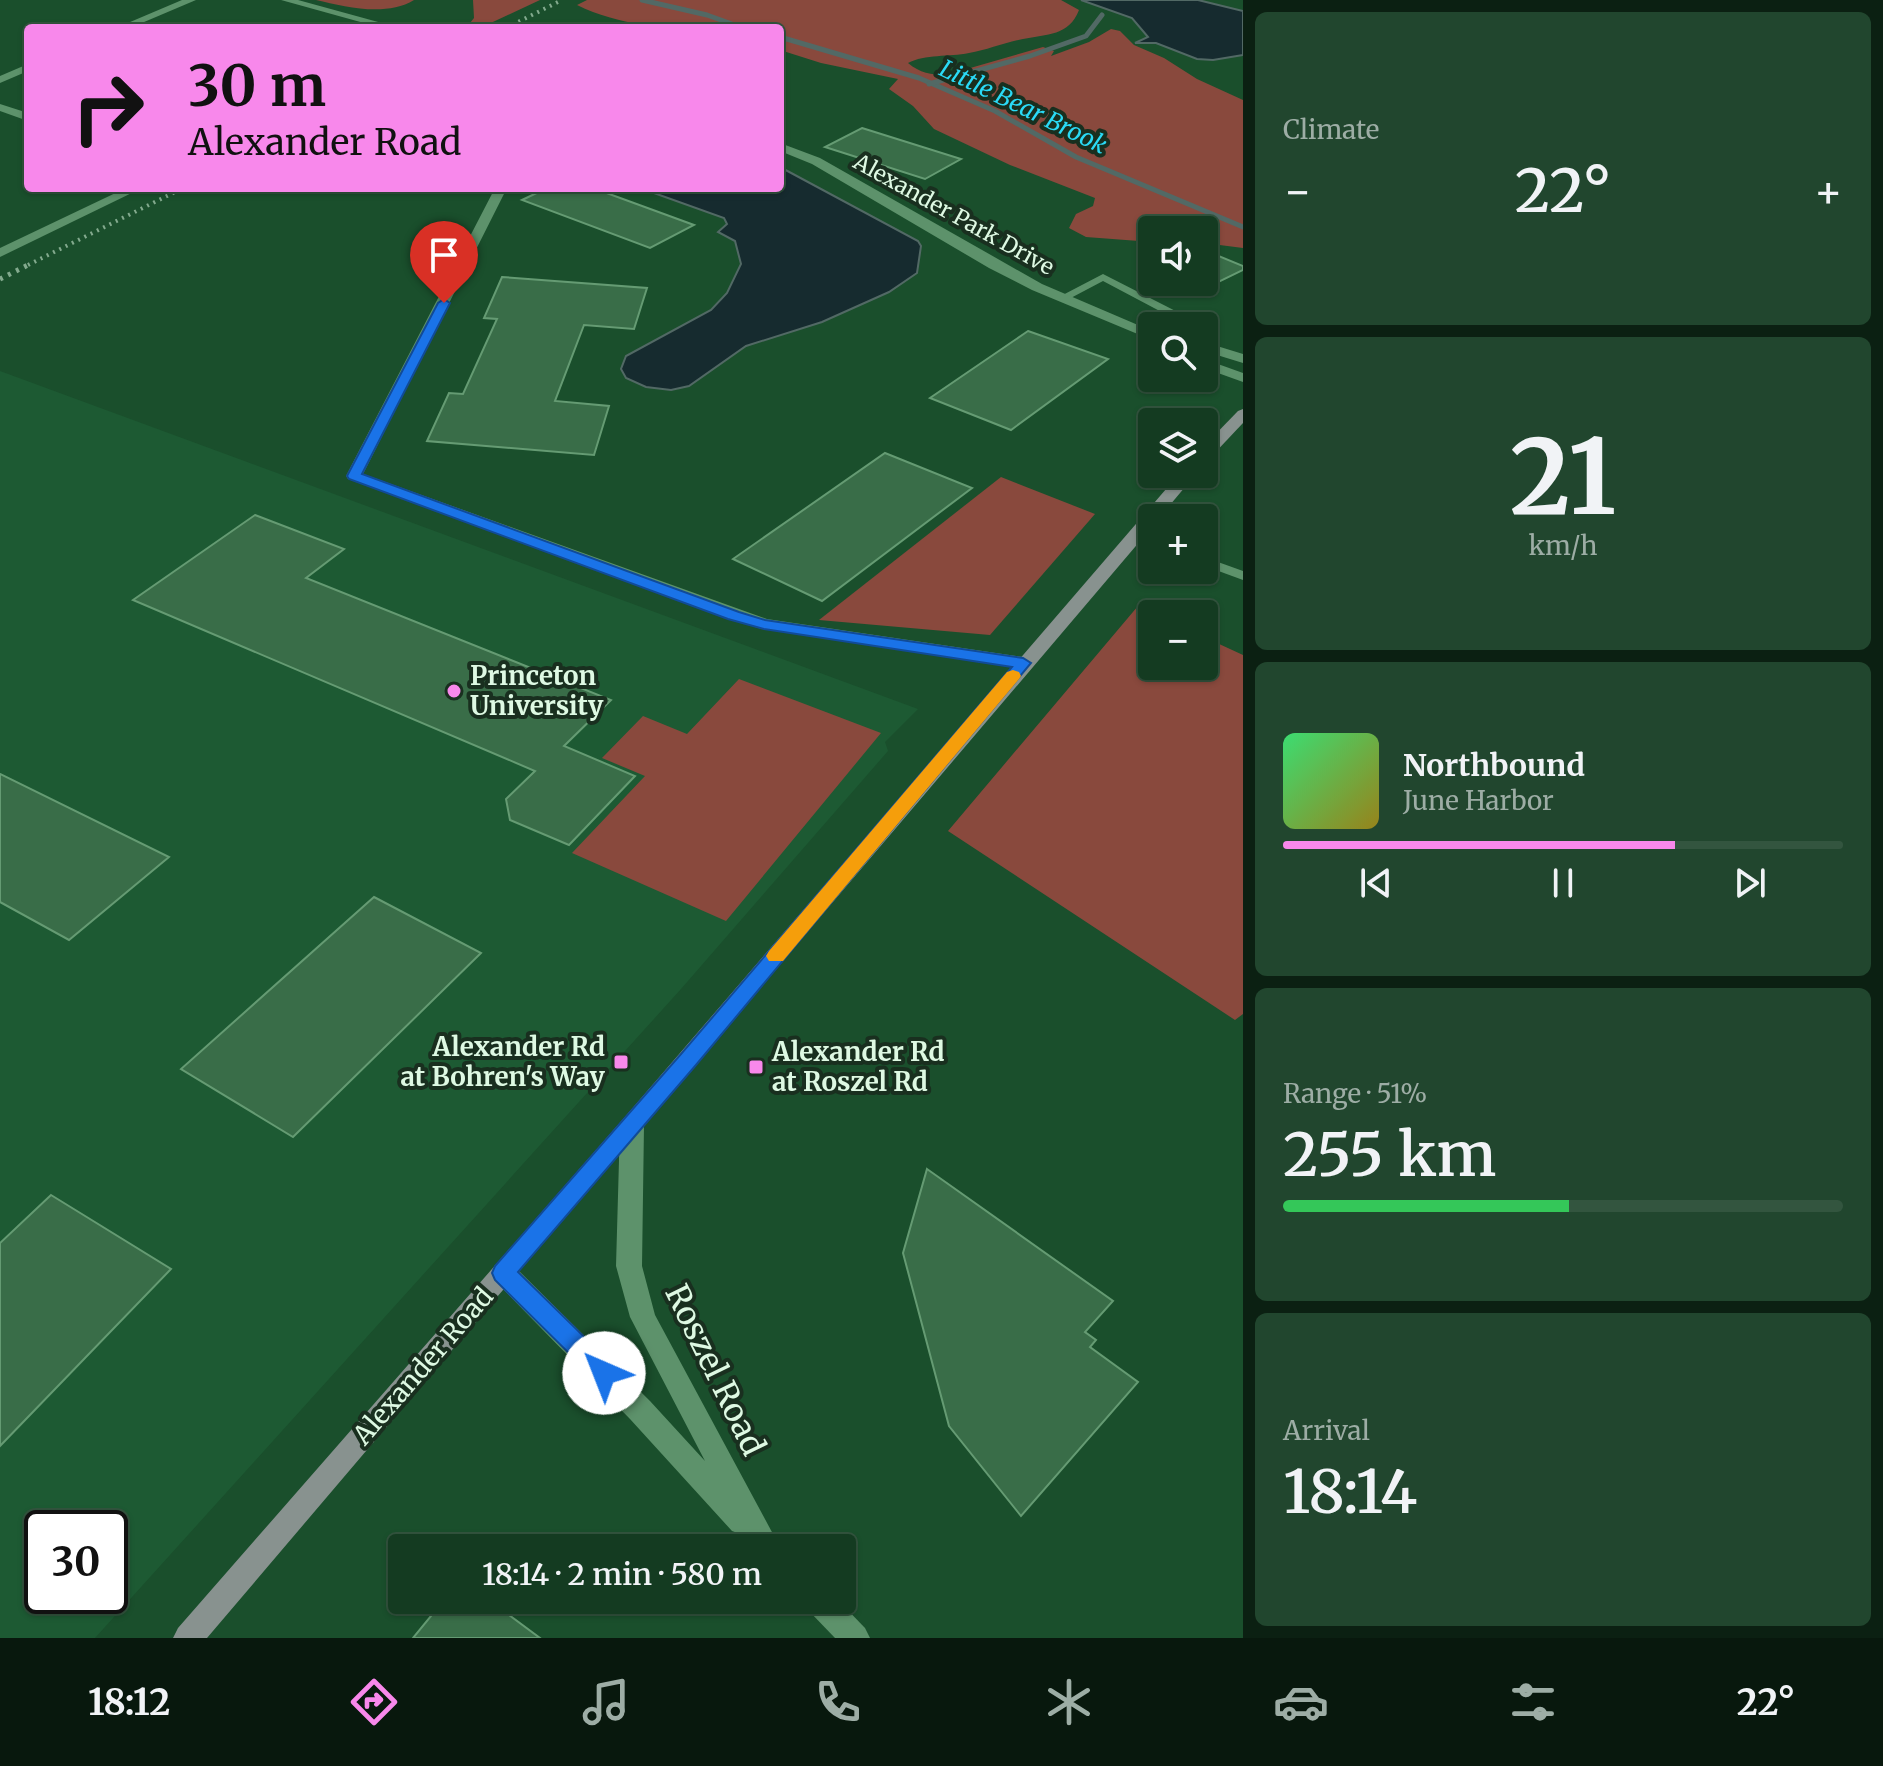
<!DOCTYPE html>
<html lang="en">
<head>
<meta charset="utf-8">
<style>
	body { margin:0; font-family:Merriweather,serif; background:#21462e; color:#f1f3f6; height:100vh; display:flex; flex-direction:column; font-size:30px; white-space:nowrap }
	* { box-sizing:border-box; margin:0 }
	p { font-size:26px; color:#9dada5 }
	.icon { flex:none; width:44px; height:44px; fill:none; stroke:currentColor; stroke-width:2; stroke-linecap:round; stroke-linejoin:round }
	.map { position:relative; flex:1; overflow:hidden }
	.drawer { display:flex; flex-direction:column; gap:12px; padding:12px; background:#0b2012; width:640px }
	.drawer>* { flex:none }
	.hud { position:absolute; left:24px; top:24px; width:760px; height:168px; border-radius:8px; box-shadow:0 2px 6px #0004,0 0 0 2px #33553f; background:#f888eb; color:#111; overflow:hidden }
	.tools { position:absolute; left:1138px; top:216px; display:grid; gap:16px }
	.tools a { display:grid; place-items:center; width:80px; height:80px; border-radius:8px; background:#143b21; box-shadow:0 2px 6px #0004,0 0 0 2px #33553f; font-size:40px }
	.speed { position:absolute; left:24px; top:1510px; display:flex; gap:16px; font-size:40px; font-weight:700; text-align:center }
	.speed>* { display:grid; place-content:center; width:104px; height:104px; border-radius:50%; background:#143b21; box-shadow:0 2px 6px #0004,0 0 0 2px #33553f; line-height:1 }
	.speed .limit { border:4px solid #111; border-radius:12px; background:#fff; color:#111 }
	.pin { position:absolute; display:grid; place-items:center; width:68px; height:68px; color:#fff; margin:-82px -34px; border-radius:50% 50% 50% 0; rotate:-45deg; box-shadow:0 0 8px #0007 }
	.pin .icon { rotate:45deg }
	.me { position:absolute; width:88px; margin:-44px; rotate:316deg; stroke-linejoin:round; filter:drop-shadow(0 0 6px #0008) }
	.turn { display:flex; align-items:center; gap:28px; height:168px; padding:0 32px; font-size:36px }
	.turn .icon { width:104px; height:104px; stroke-width:2.5 }
	.turn b { display:block; font-size:56px; line-height:68px }
	.big { font-size:60px; font-weight:600; line-height:1.1 }
	.drawer .tile { flex:1; display:flex; flex-direction:column; justify-content:center; gap:12px; min-width:0; padding:0 28px; border-radius:12px; background:#21462e }
	.drawer .dial { align-items:center; gap:0 }
	.dial b { font-size:104px; line-height:1 }
	.song { display:flex; align-items:center; gap:24px }
	.cover { width:96px; height:96px; border-radius:12px; background:linear-gradient(135deg,hsl(140 70% 55%),hsl(50 70% 35%)) }
	.played { height:8px; border-radius:4px; background:linear-gradient(90deg,#f888eb 70%,#33553f 70%) }
	.keys { display:flex; justify-content:space-around; direction:ltr }
	.heat { display:flex; justify-content:space-between; align-items:center; font-size:44px; direction:ltr }
	.charge { height:12px; border-radius:6px; background:linear-gradient(90deg,#34c759 51%,#33553f 0) }
	.trip { position:absolute; left:388px; top:1534px; width:468px; height:80px; border-radius:8px; background:#143b21; box-shadow:0 2px 6px #0004,0 0 0 2px #33553f; font-weight:600; line-height:80px; text-align:center }
	.dock { display:flex; height:128px; justify-content:space-around; align-items:center; background:#08180d; color:#9dada5 }
	.dock .icon { width:56px; height:56px }
	.dock .active { color:#f888eb }
	.dock b { font-size:36px; color:#f1f3f6 }
	main { display:flex; flex:1; min-height:0 }
	.map>svg:first-child { display:block }
	.built { fill:#1d5a33; fill-rule:evenodd }
	.green { fill:#89493d }
	.water { fill:#162b2f; stroke:#526965; stroke-width:2 }
	.lines { fill:none; stroke-linecap:round; stroke-linejoin:round }
	.stream { stroke:#526965; stroke-width:5 }
	.building { fill:#396d48; stroke:#659b73; stroke-width:2 }
	.lane { fill:#5d926b; fill-rule:evenodd }
	.street { fill:#5d926b; fill-rule:evenodd }
	.secondary { fill:#88928f; fill-rule:evenodd }
	.rail-far1 { stroke:#83aa8e; stroke-width:4; stroke-dasharray:2 5; stroke-linecap:butt }
	.rail { stroke:#83aa8e; stroke-width:5; stroke-dasharray:3 6; stroke-linecap:butt }
	.route { fill:#1a73e8; stroke:#114b97; stroke-width:2 }
	.slow { fill:#f59e0b }
	.poi-dot { fill:#f888eb; stroke:#192f1f; stroke-width:3 }
	.labels { text-anchor:middle; stroke-width:8; stroke-linejoin:round; paint-order:stroke }
	.far-street-label { font-size:22px; fill:#def9e3; stroke:#192f1f }
	.far-water-label { font-size:24px; font-style:italic; fill:#2adaf6; stroke:#192f1f }
	.poi-label { font-size:26px; font-weight:bold; fill:#def9e3; stroke:#192f1f; text-anchor:start }
	.street-label { font-size:26px; fill:#def9e3; stroke:#192f1f }
	.near-street-label { font-size:32px; fill:#def9e3; stroke:#192f1f }
</style>
</head>
<body>
<main>
<div class="map">
<svg width="1243" height="1638" viewBox="0 0 1243 1638">
	<rect width="100%" height="100%" fill="#1a4f2c"/>
	<!-- built -->
	<path class="built" d="M0,371L918,709L885,742L888,751L681,989L95,1638H0ZM42,1528H110V1596H42Z"/>
	<!-- green -->
	<g class="green">
		<path d="M316,0H414C386,17 346,7 316,0Z"/>
		<path d="M473,0H540L480,28H466L474,18Z"/>
		<path d="M587,0H1061L1079,10C1069,36 1047,34 1023,39C1005,42 987,50 969,53C949,57 925,54 908,63C920,73 931,75 946,75L1043,47L1054,51L1051,56L1089,42L1111,29L1120,31L1134,45L1164,58L1197,79L1243,100V248L1204,243V230H1152V242L1086,237L1069,228L1076,214L1093,206L1095,198L1010,165L934,129L913,106L889,89L898,79L821,63L780,50V28C710,28 641,36 577,5Z"/>
		<path d="M1001,477L1095,514L990,635L819,620Z"/>
		<path d="M1138,606L1155,614H1152V666H1204V637L1243,655V1014L1235,1020L948,831Z"/>
		<path d="M739,679L881,733L726,921L572,853L645,776L602,758L643,716L687,734Z"/>
	</g>
	<!-- water -->
	<g class="water">
		<path d="M1081,0H1198L1243,11V55L1213,60L1197,59L1156,43H1135L1148,37L1132,18Z"/>
		<path d="M780,167L918,241L921,246L917,273L889,292L822,322L746,346L689,386L671,390L646,387L626,378L621,369L626,356L711,310L727,293L741,264L735,241L718,232L727,224L724,218L640,188H780Z"/>
	</g>
	<g class="lines">
		<!-- stream -->
		<g class="stream">
			<path d="M642,0L707,15L743,28"/>
			<path d="M780,37L919,78L995,111L1076,157L1243,227"/>
			<path d="M929,84L1030,56L1086,36L1102,15"/>
		</g>
	</g>
	<!-- building -->
	<g class="building">
		<path d="M862,128L961,159L925,179L825,147Z"/>
		<path d="M547,188H593L694,225L650,248L522,200Z"/>
		<path d="M1204,250L1243,266V270L1204,289Z"/>
		<path d="M502,277L647,288L634,329L584,325L555,401L609,406L594,455L427,441L449,393L463,394L497,319L484,318Z"/>
		<path d="M1028,331L1108,359L1011,430L930,398Z"/>
		<path d="M885,453L972,488L822,601L733,559Z"/>
		<path d="M255,515L344,549L306,578L611,700L564,746L635,776L569,845L510,820L506,799L535,771L133,600Z"/>
		<path d="M0,774L169,857L69,940L0,902Z"/>
		<path d="M374,897L481,953L293,1137L181,1069Z"/>
		<path d="M927,1169L1113,1301L1085,1332L1096,1340L1090,1347L1138,1382L1021,1516L949,1426L903,1253Z"/>
		<path d="M51,1195L171,1269L0,1446V1243Z"/>
		<path d="M444,1600H489L540,1638H413Z"/>
	</g>
	<g class="lines">
		<!-- lane -->
		<g class="lane">
			<path d="M1103,274L1201,324L1203,326H1188L1103,281L1067,300L1057,298Z"/>
			<path d="M1218,562L1243,571V580L1213,569V563Z"/>
		</g>
		<!-- street -->
		<g class="street">
			<path d="M182,0H196L130,28H116Z"/>
			<path d="M281,0H298L400,28H382Z"/>
			<path d="M28,64V71L0,83V76Z"/>
			<path d="M0,104L28,113V121L0,111Z"/>
			<path d="M780,143L820,158L1042,284L1152,331V340L1032,290L989,268L812,164L780,151Z"/>
			<path d="M126,188H142L0,257V248Z"/>
			<path d="M495,188H507L363,474L767,619L1023,657L1029,659L1032,663L1029,667L1023,669L758,628L348,479L346,476Z"/>
			<path d="M1204,342L1243,354V363L1204,351Z"/>
			<path d="M1204,359L1243,373V382L1204,368Z"/>
			<path d="M632,1116L640,1118L644,1125L642,1266L655,1315L773,1534L777,1544L776,1548H750L743,1535L732,1531L630,1419L495,1281L491,1273L495,1265L504,1262L513,1265L650,1401L705,1461L630,1317L616,1266L620,1125L624,1118Z"/>
			<path d="M803,1600H838L865,1628L870,1638H835L808,1610Z"/>
		</g>
		<!-- secondary -->
		<g class="secondary">
			<path d="M1243,409V423L1210,458L1204,460V446L1238,411Z"/>
			<path d="M1179,474H1196L1159,518H1152V527L207,1638H173L178,1628L624,1118Z"/>
		</g>
		<!-- rail-far1 -->
		<g class="rail-far1">
			<path d="M506,28L562,0"/>
			<path d="M28,265L183,188"/>
		</g>
		<!-- rail -->
		<path class="rail" d="M0,279L32,263"/>
	</g>
	<!-- route -->
	<path class="route" d="M444,299L450,303L362,474L739,612L765,620L1023,658L1031,663L696,1065L518,1272L613,1365L616,1373L613,1380L604,1383L596,1380L495,1280L492,1273L495,1266L681,1054L1012,667L764,629L728,619L349,479L347,476L438,303Z"/>
	<!-- slow -->
	<path class="slow" d="M1013,670L1019,672L1021,676L1019,679L783,961H769L766,956L769,951L1007,672Z"/>
	<!-- markers -->
	<g class="poi-dot">
		<circle cx="454" cy="691" r="8"/>
		<rect x="613" y="1054" width="16" height="16" rx="4"/>
		<rect x="748" y="1059" width="16" height="16" rx="4"/>
	</g>
	<g class="labels">
		<!-- far-street labels -->
		<g class="far-street-label">
			<text transform="translate(954 214) rotate(29)" y="8">Alexander Park Drive</text>
		</g>
		<!-- far-water labels -->
		<g class="far-water-label">
			<text transform="translate(1023 107) rotate(26)" y="8">Little Bear Brook</text>
		</g>
		<!-- poi labels -->
		<g class="poi-label">
			<text x="470" y="685">Princeton<tspan x="470" dy="30">University</tspan></text>
			<text x="605" y="1056" text-anchor="end">Alexander Rd<tspan x="605" dy="30">at Bohren's Way</tspan></text>
			<text x="772" y="1061">Alexander Rd<tspan x="772" dy="30">at Roszel Rd</tspan></text>
		</g>
		<!-- street labels -->
		<g class="street-label">
			<text transform="translate(423 1366) rotate(-49)" y="9">Alexander Road</text>
		</g>
		<!-- near-street labels -->
		<g class="near-street-label">
			<text transform="translate(715 1370) rotate(64)" y="11">Roszel Road</text>
		</g>
	</g>
</svg>
<div class="tools">
<a><svg class="icon" aria-label="sound" viewBox="0 0 24 24"><path d="M4 9h4l5-4v14l-5-4H4zM17 9q2 3 0 6"/></svg></a>
<a><svg class="icon" aria-label="search" viewBox="0 0 24 24"><circle cx="10" cy="10" r="6"/><path d="M15 15l6 6"/></svg></a>
<a><svg class="icon" aria-label="layers" viewBox="0 0 24 24"><path d="M12 4l9 5-9 5-9-5zM3 14l9 5 9-5"/></svg></a>
<a>+</a>
<a>−</a>
</div>
<div class="speed"><div class="limit">30</div></div>
<div class="pin" style="left:444px;top:303px;background:#d93025"><svg class="icon" aria-label="arrive" viewBox="0 0 24 24"><path d="M6 21V4h12l-3 4 3 4H6"/></svg></div>
<svg class="me" style="left:604px;top:1373px" viewBox="-20 -20 40 40"><circle r="19" fill="#fff"/><path d="M0-13L10 11 0 6-10 11z" fill="#1a73e8"/></svg>
<div class="trip">18:14 · 2 min · 580 m</div>
<div class="hud">
<div class="turn"><svg class="icon" aria-label="right" viewBox="0 0 24 24"><path d="M7 20v-9h11M14 6l5 5-5 5"/></svg><div><b>30 m</b>Alexander Road</div></div>
</div>
</div>
<section class="drawer">
<div class="tile"><p>Climate</p>
<div class="heat"><a>−</a><b class="big">22°</b><a>+</a></div>
</div>
<div class="tile dial"><b>21</b><p>km/h</p></div>
<div class="tile">
<div class="song"><i class="cover"></i><div><b>Northbound</b><p>June Harbor</p></div></div>
<div class="played"></div>
<div class="keys"><svg class="icon" aria-label="previous" viewBox="0 0 24 24"><path d="M18 5L8 12l10 7zM5 5v14"/></svg><svg class="icon" aria-label="pause" viewBox="0 0 24 24"><path d="M8 5v14M16 5v14"/></svg><svg class="icon" aria-label="next" viewBox="0 0 24 24"><path d="M6 5l10 7-10 7zM19 5v14"/></svg></div>
</div>
<div class="tile"><p>Range · 51%</p><b class="big">255 km</b><div class="charge"></div></div>
<div class="tile"><p>Arrival</p><b class="big">18:14</b></div>
</section>
</main>
<nav class="dock">
<b>18:12</b>
<svg class="icon active" aria-label="directions" viewBox="0 0 24 24"><path d="M12 3l9 9-9 9-9-9zM9 14v-3h6M13 9l2 2-2 2"/></svg>
<svg class="icon" aria-label="music" viewBox="0 0 24 24"><path d="M9 18V5l10-2v13"/><circle cx="6" cy="18" r="3"/><circle cx="16" cy="16" r="3"/></svg>
<svg class="icon" aria-label="phone" viewBox="0 0 24 24"><path d="M5 4h4l2 5-3 2q2 4 5 5l2-3 5 2v4C11 20 4 13 5 4z"/></svg>
<svg class="icon" aria-label="climate" viewBox="0 0 24 24"><path d="M12 3v18M4 7l16 10M4 17L20 7"/></svg>
<svg class="icon" aria-label="car" viewBox="0 0 24 24"><path d="M5 17H2v-5l4-1 3-4h7l3 4 3 1v5h-3M9 17h6M6 11h13"/><circle cx="7" cy="17" r="2"/><circle cx="17" cy="17" r="2"/></svg>
<svg class="icon" aria-label="filters" viewBox="0 0 24 24"><path d="M4 7h16M4 17h16"/><circle cx="9" cy="7" r="2"/><circle cx="15" cy="17" r="2"/></svg>
<b>22°</b>
</nav>
</body>
</html>
